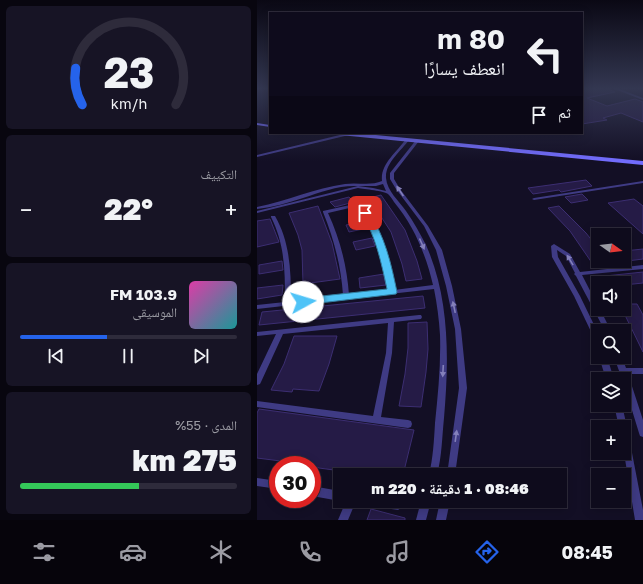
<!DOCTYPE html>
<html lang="ar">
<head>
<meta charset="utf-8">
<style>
	body { margin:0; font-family:"Golos Text","Noto Naskh Arabic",sans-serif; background:#171425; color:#f1f3f6; direction:rtl; height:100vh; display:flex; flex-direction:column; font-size:15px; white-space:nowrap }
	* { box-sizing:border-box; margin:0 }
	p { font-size:13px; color:#9b9ba3 }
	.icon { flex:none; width:22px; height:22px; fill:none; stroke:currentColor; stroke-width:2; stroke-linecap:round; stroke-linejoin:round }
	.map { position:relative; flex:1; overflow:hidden; direction:ltr }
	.drawer { display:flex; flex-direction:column; gap:6px; padding:6px; background:#08060f; width:257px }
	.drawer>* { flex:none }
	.top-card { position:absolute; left:12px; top:12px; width:314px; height:122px; border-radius:0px; box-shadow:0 2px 10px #0003,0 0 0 1px #2e2b3b; direction:rtl; background:#0e0b1c; color:#f1f3f6; overflow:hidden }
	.needle { width:26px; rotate:104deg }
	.tools { position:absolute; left:334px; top:228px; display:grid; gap:8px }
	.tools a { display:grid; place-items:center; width:40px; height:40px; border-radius:0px; background:#0e0b1c; box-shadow:0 2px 10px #0003,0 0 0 1px #2e2b3b; font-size:20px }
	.speed { position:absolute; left:12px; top:456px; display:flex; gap:8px; font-size:20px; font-weight:700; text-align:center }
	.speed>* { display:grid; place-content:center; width:52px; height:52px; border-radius:50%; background:#0e0b1c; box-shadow:0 2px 10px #0003,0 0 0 1px #2e2b3b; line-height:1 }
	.speed .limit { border:6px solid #d22; background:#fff; color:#111 }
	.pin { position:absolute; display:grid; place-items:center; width:34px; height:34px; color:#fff; margin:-17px; border-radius:8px; box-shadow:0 2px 6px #0006 }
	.me { position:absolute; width:44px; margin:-22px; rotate:84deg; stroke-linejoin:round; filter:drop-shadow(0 0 3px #0008) }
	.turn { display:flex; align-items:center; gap:14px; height:84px; padding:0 12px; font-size:18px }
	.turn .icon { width:52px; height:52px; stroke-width:2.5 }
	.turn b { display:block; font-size:28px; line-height:34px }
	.then { display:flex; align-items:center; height:38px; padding:0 12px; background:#0003; gap:8px; font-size:15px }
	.big { font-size:30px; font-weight:800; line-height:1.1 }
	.drawer .tile { flex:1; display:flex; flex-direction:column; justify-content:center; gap:6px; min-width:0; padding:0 14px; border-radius:6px; background:#171425 }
	.drawer .dial { align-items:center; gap:0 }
	.dial svg { height:104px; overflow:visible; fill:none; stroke:#2e2b3b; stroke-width:7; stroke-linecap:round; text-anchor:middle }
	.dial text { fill:#f1f3f6; stroke:none }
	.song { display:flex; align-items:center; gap:12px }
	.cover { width:48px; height:48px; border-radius:6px; background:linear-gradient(135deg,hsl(320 70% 55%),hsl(180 70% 35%)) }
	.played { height:4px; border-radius:2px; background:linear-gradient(90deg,#2563eb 40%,#2e2b3b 40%) }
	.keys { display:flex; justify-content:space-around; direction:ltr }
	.heat { display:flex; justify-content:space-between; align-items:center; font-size:22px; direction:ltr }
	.charge { height:6px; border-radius:3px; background:linear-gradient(90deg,#34c759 55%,#2e2b3b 0) }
	.trip { position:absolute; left:76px; top:468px; width:234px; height:40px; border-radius:0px; background:#0e0b1c; box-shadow:0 2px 10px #0003,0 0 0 1px #2e2b3b; font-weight:800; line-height:40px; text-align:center; direction:rtl }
	.dock { display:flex; height:64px; justify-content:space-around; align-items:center; background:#06040b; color:#9b9ba3 }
	.dock .icon { width:28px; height:28px }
	.dock .current { color:#2563eb }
	.dock b { font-size:18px; color:#f1f3f6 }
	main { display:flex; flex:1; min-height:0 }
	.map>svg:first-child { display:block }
	.building { fill:#251b46; stroke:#3c2e72 }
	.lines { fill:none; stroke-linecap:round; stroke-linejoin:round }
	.street { fill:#3f3b84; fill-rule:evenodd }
	.secondary { fill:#726cfd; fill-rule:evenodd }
	.oneway { fill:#8480bb }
	.route { fill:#4fc3f7; stroke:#337fa1 }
</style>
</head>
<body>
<main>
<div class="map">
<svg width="386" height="520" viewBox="0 0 386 520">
	<rect width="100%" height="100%" fill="#130f25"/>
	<!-- building -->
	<g class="building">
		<path d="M325,88H348L358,92L330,98L350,106L378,99L386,102V122L364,113L346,118L350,120L325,124Z"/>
		<path d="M329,180L335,186L304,192L302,190L276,194L271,188Z"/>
		<path d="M325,194L331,200L314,203L308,197Z"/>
		<path d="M124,195L148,230L160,261L165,279L149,281L145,264L134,232L112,198Z"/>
		<path d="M92,197L97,202L78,207L73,202Z"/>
		<path d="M377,199L386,206V234L351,203Z"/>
		<path d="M61,206L75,243L83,279L46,284L45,250L41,235L32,213Z"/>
		<path d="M302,206L329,233L341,248V263H335L313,231L291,208Z"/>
		<path d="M13,219L22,242L0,247V221Z"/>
		<path d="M108,221L111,228L92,232L89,225Z"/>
		<path d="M115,238L118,246L99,250L96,242Z"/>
		<path d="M386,249V259L370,261L367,257V251Z"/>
		<path d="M25,261L26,270L2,274V265Z"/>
		<path d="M386,272V283L367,285V283H352L348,276Z"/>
		<path d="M127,274L129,285L103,288L102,278Z"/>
		<path d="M26,285L25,295L0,299V288Z"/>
		<path d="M166,296L168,308L2,325L5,312Z"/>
		<path d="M367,304H380L386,315V352L365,309H367Z"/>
		<path d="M170,322L171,349L169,372L164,407L142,406L148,374L151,348V323Z"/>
		<path d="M37,336H80L72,364L62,391L36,389L35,392L14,390L27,364Z"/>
		<path d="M2,409L157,430L146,475L99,473L62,468L55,465L0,458V413Z"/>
		<path d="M114,509L148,518V520H110Z"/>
	</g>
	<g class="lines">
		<!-- street -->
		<g class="street">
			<path d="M355,88H360L386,98V100Z"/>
			<path d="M91,133L93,134L92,135L0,157V155Z"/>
			<path d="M149,139L152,140C144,151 128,163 129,178C130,191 142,201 149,211C157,222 163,234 169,245C193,299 192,360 187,418C185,437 185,456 180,475H172C176,458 177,441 178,423C181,394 184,364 183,335C182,319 180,304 177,289L0,309V305L28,302C28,271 28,245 14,217V216H18C33,242 34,271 34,301L86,295C84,266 77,239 66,212V211L102,203H104C122,231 130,258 137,290L176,285C169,255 157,226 137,202C136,200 133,196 131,194C128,191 107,189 101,188L0,213V211L101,186C82,185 64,192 46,198C31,203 16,207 0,209V207C30,201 58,188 88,184C100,182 114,186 125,181C123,164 140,152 149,139ZM126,184L129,191L116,188L101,186H119ZM101,206C118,234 125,259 132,290L92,295C90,266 83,239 71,213Z"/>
			<path d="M159,140L162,141L137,173V179L143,189L171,226L185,250L195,286L204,329L210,388L198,475H190L202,388L198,329L189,286L179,250L167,226L139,189L133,179V173Z"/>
			<path d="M386,181V183L277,200L275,199L277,198Z"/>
			<path d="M297,244L313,254L323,272L386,265V269L325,275L341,306V309H343L354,331H348L319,276L317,274L318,273L309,256L300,250L301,257L323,296L341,333V343L339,342L338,340L317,296L295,257L294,246Z"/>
			<path d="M162,315H164L165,317L164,319L137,322L135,353L124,417L151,420L154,421L155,424L154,427L151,428L0,407V401L116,416L129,353L131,323L26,334L4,382L3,384L0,385V374L19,334L0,336V332Z"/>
			<path d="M342,357H350L357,379H349Z"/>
			<path d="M357,357H365L369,368H386V374H371L386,420V437L383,436L382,433L367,384V379H365Z"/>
			<path d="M357,405H365L370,427L369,429L371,432L386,510V520H378L367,453V427H362Z"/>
			<path d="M0,478L21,481V489L0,486Z"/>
			<path d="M55,486L83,491V501L55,496Z"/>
			<path d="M89,501H99L91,520H81Z"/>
			<path d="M109,501H143L144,502L146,505L144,508L141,510L114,506L111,504Z"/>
			<path d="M164,501H174L169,520H159Z"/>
			<path d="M183,501H193L189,520H179Z"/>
		</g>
		<!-- secondary -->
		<g class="secondary">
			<path d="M0,123L13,125V127L0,125Z"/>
			<path d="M80,133H98L386,161V165L83,135Z"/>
		</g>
	</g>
	<!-- one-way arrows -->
	<defs><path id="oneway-solid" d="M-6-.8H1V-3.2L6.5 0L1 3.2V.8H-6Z"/></defs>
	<g class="oneway">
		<use href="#oneway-solid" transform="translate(143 191) rotate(-124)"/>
		<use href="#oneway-solid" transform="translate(165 244) rotate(66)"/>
		<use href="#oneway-solid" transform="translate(313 260) rotate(-121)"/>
		<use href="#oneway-solid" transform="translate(197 307) rotate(-102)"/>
		<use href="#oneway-solid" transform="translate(186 371) rotate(93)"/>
		<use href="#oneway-solid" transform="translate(199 436) rotate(-82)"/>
	</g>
	<!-- sky -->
	<linearGradient id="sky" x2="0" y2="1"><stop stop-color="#0a0814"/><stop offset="0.55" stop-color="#333751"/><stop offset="1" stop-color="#333751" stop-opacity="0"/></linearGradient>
	<rect width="386" height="161" fill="url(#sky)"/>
	<!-- route -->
	<path class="route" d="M106,211H111C128,236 134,263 140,292L139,294L46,305L42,304L41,302L46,298L130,289C124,262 119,236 104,213Z"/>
</svg>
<div class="tools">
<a><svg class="needle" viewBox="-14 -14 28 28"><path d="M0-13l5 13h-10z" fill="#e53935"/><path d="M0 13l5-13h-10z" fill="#9b9ba3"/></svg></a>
<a><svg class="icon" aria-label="sound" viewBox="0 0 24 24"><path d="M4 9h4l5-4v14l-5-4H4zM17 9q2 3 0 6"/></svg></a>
<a><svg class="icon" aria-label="search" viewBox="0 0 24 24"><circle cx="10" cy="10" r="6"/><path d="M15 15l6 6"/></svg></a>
<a><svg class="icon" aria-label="layers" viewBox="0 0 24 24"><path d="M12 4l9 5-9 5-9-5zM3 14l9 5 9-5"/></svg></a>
<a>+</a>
<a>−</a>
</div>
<div class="speed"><div class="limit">30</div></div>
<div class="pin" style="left:108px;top:213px;background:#d93025"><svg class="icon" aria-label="arrive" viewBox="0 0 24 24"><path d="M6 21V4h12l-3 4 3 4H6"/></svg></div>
<svg class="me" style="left:46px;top:302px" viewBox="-20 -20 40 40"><circle r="19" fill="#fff"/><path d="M0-13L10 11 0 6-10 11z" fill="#4fc3f7"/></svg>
<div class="trip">08:46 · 1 دقيقة · 220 m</div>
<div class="top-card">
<div class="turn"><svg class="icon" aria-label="left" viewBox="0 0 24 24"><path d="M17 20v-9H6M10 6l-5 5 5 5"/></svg><div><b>80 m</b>انعطف يسارًا</div></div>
<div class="then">ثم<svg class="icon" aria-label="arrive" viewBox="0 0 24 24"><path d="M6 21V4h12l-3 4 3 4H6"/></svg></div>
</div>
</div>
<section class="drawer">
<div class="tile dial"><svg viewBox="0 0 100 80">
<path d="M14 69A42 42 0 1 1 86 69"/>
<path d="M14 69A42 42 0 0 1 9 41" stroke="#2563eb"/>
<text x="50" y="56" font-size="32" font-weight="700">23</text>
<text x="50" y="72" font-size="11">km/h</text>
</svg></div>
<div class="tile"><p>التكييف</p>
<div class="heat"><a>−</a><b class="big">22°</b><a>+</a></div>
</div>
<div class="tile">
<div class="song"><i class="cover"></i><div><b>103.9 FM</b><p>الموسيقى</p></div></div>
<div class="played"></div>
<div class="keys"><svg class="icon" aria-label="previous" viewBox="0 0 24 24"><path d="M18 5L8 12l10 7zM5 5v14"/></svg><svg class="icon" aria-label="pause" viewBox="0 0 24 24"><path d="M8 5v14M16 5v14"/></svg><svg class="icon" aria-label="next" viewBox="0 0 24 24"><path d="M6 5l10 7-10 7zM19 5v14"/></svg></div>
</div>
<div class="tile"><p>المدى · 55%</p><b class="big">275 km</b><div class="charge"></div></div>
</section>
</main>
<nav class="dock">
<b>08:45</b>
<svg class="icon current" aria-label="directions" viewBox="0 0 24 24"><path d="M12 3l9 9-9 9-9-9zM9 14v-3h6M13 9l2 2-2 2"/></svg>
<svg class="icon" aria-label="music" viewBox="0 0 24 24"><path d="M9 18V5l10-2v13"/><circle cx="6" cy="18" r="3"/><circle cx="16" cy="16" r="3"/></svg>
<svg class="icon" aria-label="phone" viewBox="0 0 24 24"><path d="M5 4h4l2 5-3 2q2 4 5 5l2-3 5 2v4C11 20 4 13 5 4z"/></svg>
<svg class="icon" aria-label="climate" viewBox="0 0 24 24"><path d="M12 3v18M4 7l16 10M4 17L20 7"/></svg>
<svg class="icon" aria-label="car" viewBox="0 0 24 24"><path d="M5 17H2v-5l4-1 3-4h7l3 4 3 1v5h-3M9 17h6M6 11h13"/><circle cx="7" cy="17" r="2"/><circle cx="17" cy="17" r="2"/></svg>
<svg class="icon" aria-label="filters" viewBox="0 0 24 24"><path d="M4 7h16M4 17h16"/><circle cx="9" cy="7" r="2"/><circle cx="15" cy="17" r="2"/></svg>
</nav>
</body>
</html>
